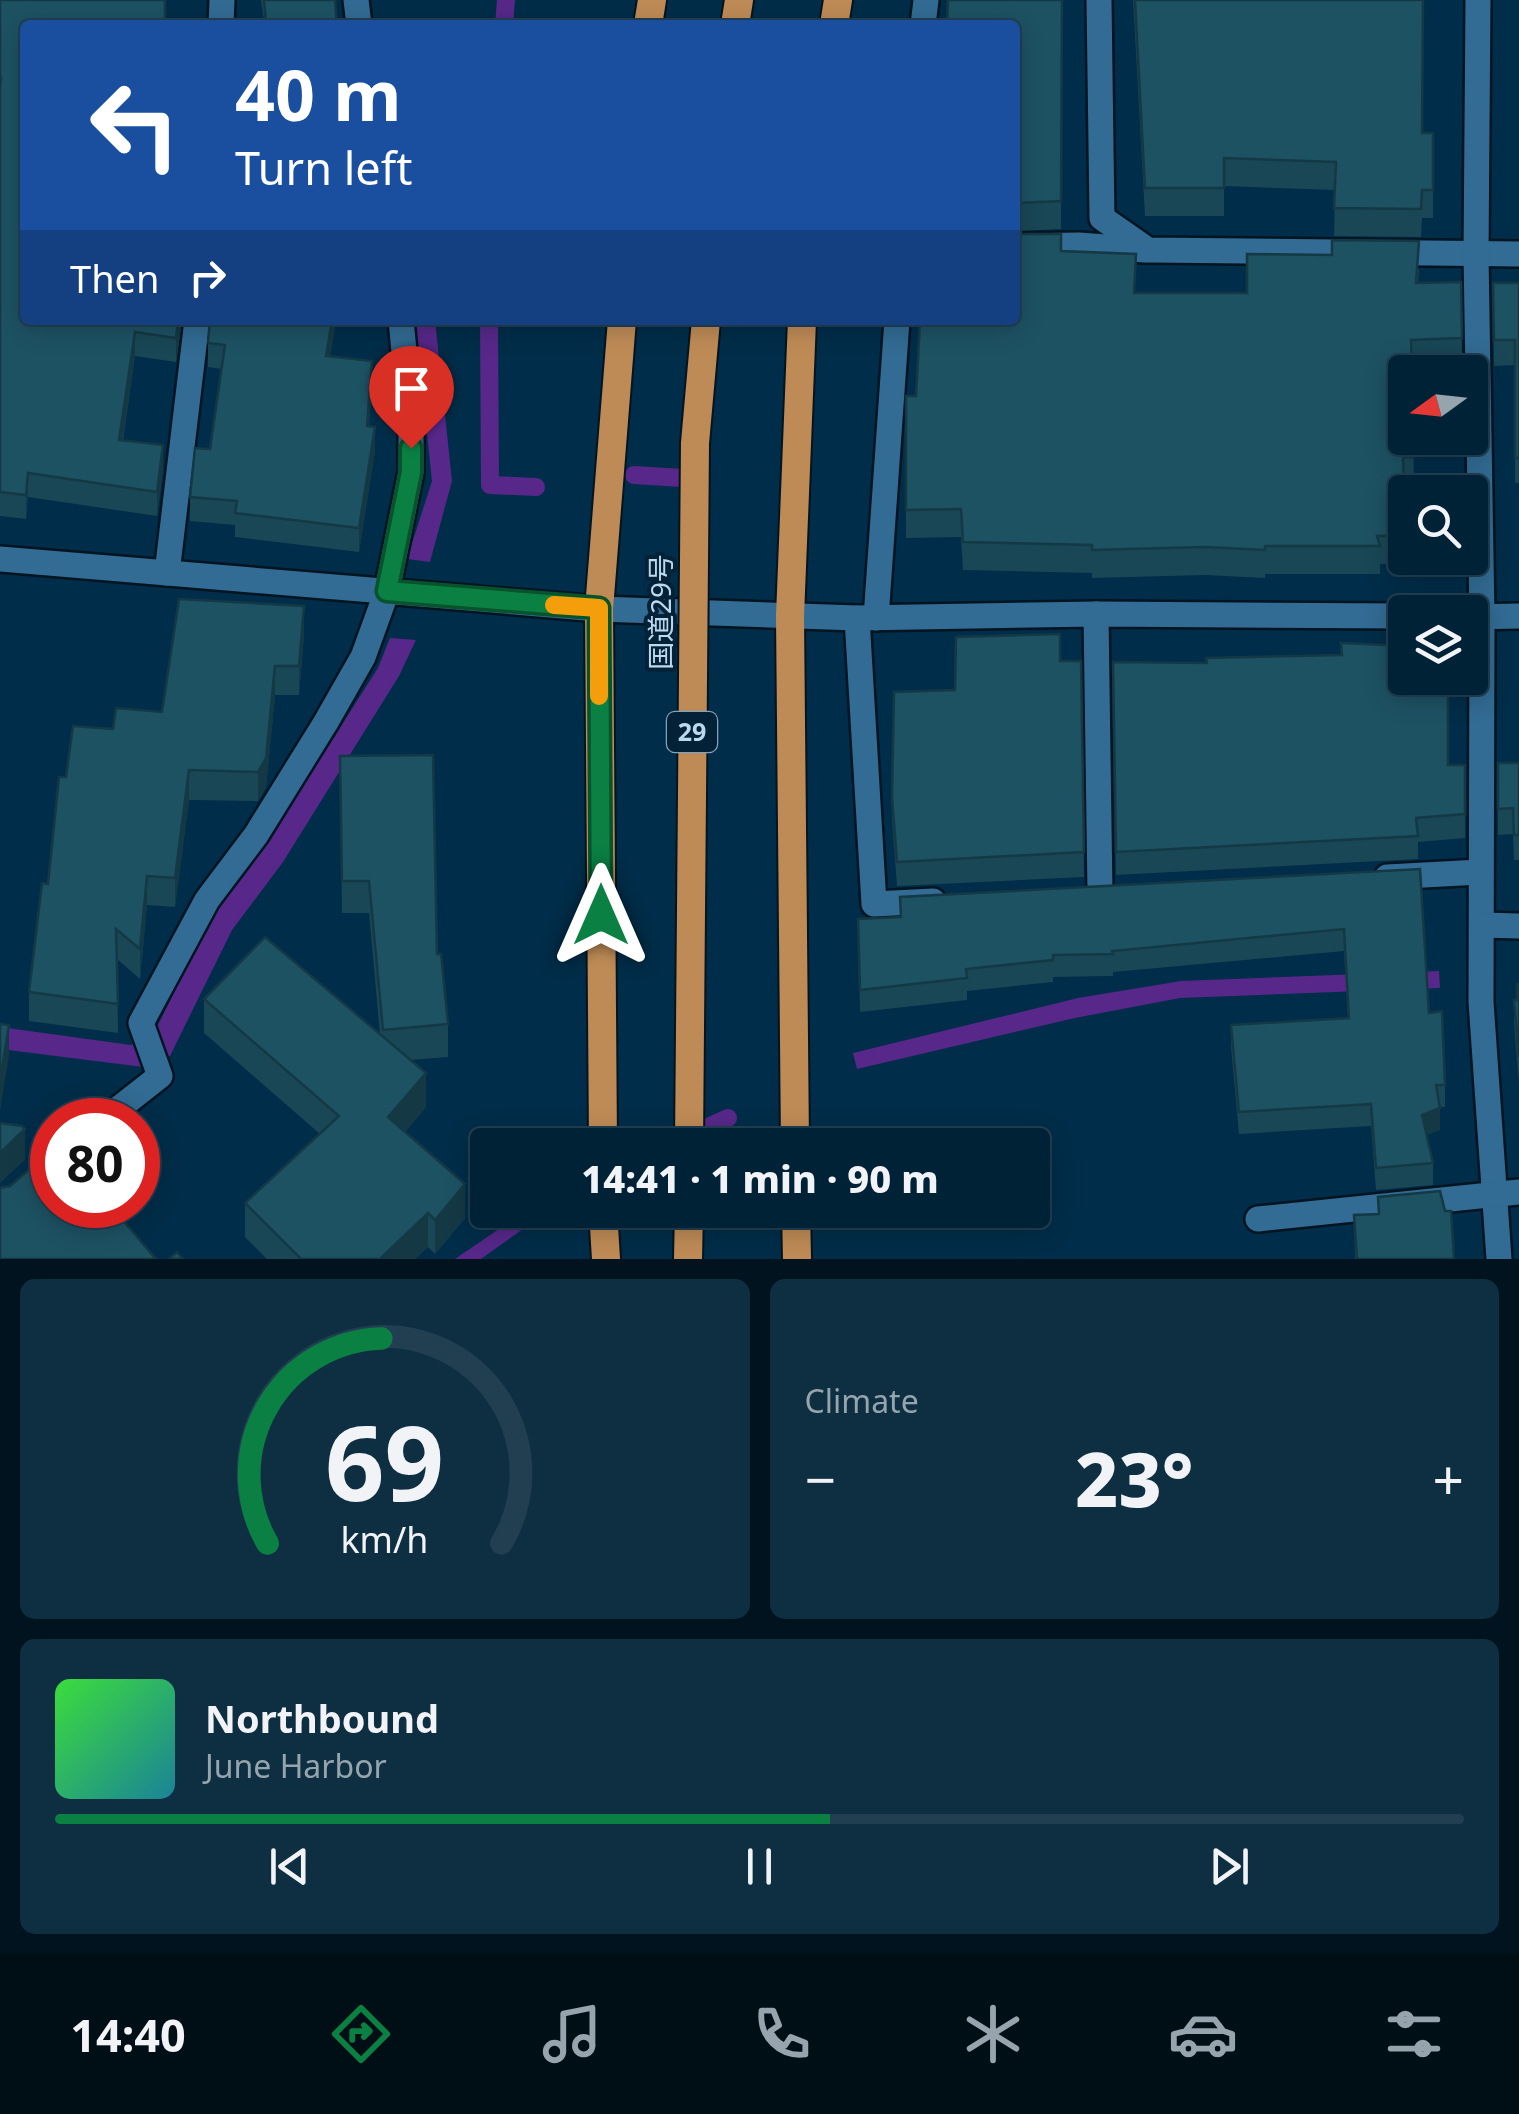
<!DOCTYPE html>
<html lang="en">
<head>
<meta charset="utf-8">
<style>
	body { margin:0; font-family:"Noto Sans","Noto Sans JP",sans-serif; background:#0e2f42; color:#f1f3f6; height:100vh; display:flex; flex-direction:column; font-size:38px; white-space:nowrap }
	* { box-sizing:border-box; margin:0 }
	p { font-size:32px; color:#95a4ad }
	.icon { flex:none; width:55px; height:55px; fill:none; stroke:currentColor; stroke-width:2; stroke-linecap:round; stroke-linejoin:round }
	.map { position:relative; height:1259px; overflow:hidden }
	.sheet { display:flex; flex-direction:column; gap:20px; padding:20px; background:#00131e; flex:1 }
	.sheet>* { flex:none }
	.banner { position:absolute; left:20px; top:20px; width:1000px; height:305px; border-radius:10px; box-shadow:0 5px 25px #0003,0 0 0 2px #223f52; background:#1a4fa0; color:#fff; overflow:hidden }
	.needle { width:65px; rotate:255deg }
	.controls { position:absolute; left:1388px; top:355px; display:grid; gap:20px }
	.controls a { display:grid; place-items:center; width:100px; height:100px; border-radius:10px; background:#002237; box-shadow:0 5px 25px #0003,0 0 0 2px #223f52; font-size:50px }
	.speed { position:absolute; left:30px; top:1098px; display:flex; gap:20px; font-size:50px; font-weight:700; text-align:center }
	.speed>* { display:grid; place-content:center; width:130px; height:130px; border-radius:50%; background:#002237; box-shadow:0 5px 25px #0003,0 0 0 2px #223f52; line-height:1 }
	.speed .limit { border:15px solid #d22; background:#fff; color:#111 }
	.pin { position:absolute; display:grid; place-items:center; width:85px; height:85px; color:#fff; margin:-102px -42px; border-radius:50% 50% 50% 0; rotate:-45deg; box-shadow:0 0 10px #0007 }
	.pin .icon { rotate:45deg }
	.me { position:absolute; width:110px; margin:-55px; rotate:0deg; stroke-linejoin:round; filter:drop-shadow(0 0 8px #0008) }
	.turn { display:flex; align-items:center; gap:35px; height:210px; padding:0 50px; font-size:45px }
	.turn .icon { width:130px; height:130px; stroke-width:2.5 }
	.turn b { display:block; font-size:70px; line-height:85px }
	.then { display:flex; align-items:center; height:95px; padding:0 50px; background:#0003; gap:20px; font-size:38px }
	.big { font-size:75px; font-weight:800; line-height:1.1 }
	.sheet .widget { flex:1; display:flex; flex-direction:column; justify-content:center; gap:15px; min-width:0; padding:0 35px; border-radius:15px; background:#0e2f42 }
	.sheet .dial { align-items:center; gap:0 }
	.dial svg { height:260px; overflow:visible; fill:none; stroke:#223f52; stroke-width:7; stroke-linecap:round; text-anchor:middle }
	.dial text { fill:#f1f3f6; stroke:none }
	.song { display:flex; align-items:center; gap:30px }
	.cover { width:120px; height:120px; border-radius:15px; background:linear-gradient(135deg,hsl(120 70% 55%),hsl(190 70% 35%)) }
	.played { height:10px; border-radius:5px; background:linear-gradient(90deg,#0b8043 55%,#223f52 55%) }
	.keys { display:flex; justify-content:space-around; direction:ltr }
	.heat { display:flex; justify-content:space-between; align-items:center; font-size:55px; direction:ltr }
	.sheet .tiles { flex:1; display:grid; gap:20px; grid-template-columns:1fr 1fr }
	.widget:last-child { grid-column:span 2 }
	.trip { position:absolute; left:470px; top:1128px; width:580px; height:100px; border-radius:10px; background:#002237; box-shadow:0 5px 25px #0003,0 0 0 2px #223f52; font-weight:800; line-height:100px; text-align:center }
	.tab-bar { display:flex; height:160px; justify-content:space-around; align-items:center; background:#000e16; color:#95a4ad }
	.tab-bar .icon { width:70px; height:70px }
	.tab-bar .active { color:#0b8043 }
	.tab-bar b { font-size:45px; color:#f1f3f6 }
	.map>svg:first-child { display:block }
	.water { fill:#572889 }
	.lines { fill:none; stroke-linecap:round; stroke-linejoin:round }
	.stream { stroke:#572889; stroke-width:18 }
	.minor-casing { stroke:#041420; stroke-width:30 }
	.trunk-casing { stroke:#041420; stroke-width:32 }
	.minor { stroke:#326b93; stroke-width:25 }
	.trunk { stroke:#be8b56; stroke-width:28 }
	.trunk-bridge-casing { stroke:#041420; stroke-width:32; stroke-linecap:butt }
	.trunk-bridge { stroke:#be8b56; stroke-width:28 }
	.wall { fill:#194755 }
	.shaded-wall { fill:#143945 }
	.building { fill:#1d5263; stroke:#143945; stroke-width:2.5 }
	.route-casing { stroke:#07532c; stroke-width:25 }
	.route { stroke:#0b8043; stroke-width:18 }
	.slow { stroke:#f59e0b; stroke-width:18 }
	.labels { text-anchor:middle; stroke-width:8; stroke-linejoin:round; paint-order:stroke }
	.shield { fill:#042237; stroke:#85a1b8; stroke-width:2.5 }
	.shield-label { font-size:25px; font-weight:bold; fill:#bcd8ef }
	.street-label { font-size:28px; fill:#bcd8ef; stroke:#042237 }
</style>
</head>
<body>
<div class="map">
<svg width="1519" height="1259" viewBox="0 0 1519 1259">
	<rect width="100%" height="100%" fill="#002d49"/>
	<!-- water -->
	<g class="water">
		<path d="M415,320H435L452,481L430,562L407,559L432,481Z"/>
		<path d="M390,638L416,640L399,676L283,862L232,930L170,1056L143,1067L0,1049V1027L131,1045L157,1027L213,913L262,850L378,668Z"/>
		<path d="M1439,971L1440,988L1180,998L1075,1018L857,1069L853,1053L1078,998L1181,981Z"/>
		<path d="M527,1210V1226L481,1259H455Z"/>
	</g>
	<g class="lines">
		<!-- stream -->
		<g class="stream">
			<path d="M504,25L506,0"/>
			<path d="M489,320L490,485L536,487"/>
			<path d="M634,475L698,479V475"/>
			<path d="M669,1145L728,1118"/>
		</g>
		<!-- minor casing -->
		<g class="minor-casing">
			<g id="minor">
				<path d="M356,0L359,25"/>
				<path d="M1099,0L1102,218L1148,250L1519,254"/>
				<path d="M1478,0L1476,255L1482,617L1481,1002L1499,1259"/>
				<path d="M221,25L222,0"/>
				<path d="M923,25L926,0"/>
				<path d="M1015,246L1079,245L1145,250"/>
				<path d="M0,559L599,609L857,618L1096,614L1405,616"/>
				<path d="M167,573L197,320"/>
				<path d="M1096,614L1100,893"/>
				<path d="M1470,617L1519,616"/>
				<path d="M857,618L874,904L933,901"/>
				<path d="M876,618L897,320"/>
				<path d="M1387,877L1480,872"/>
				<path d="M1482,925L1519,926"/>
				<path d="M104,1120L160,1076L141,1023L207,900L256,835L326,722L363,657L387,591L411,472V424L401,320"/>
				<path d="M1258,1219L1519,1192"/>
			</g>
		</g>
		<!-- trunk casing -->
		<g class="trunk-casing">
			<g id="trunk">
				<path d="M648,25L652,0"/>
				<path d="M735,25L739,0"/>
				<path d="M834,25L838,0"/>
				<path d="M603,1145L599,609L622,320"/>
				<path d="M795,1145L790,616L802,320"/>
				<path d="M603,1210L606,1259"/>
				<path d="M796,1210L797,1259"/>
				<path d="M688,1259L689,1210"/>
			</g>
		</g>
		<!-- minor -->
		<use href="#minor" class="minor"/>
		<!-- trunk -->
		<use href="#trunk" class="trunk"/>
		<!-- trunk-bridge casing -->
		<g class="trunk-bridge-casing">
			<path id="trunk-bridge" d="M689,1145L695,443L706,320"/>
		</g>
		<!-- trunk-bridge -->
		<use href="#trunk-bridge" class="trunk-bridge"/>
	</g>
	<!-- wall -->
	<g class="wall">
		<path d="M0,0L25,25L182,320L176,362L135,356L123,441L163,469L157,516L28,497L26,519L0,516Z"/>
		<path d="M261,0H335L337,25L264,21Z"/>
		<path d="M1062,0L1061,229L1015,231V25Z"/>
		<path d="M1133,0H1423L1422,133H1433V218H1422L1421,237L1334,236L1335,190L1224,186V216H1145Z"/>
		<path d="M1061,251L1135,293H1247L1419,269L1418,283L1461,282L1462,366L1412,368L1414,485H1403L1405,563L1380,564V574H1265V578L1205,575L1092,578V573L963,570L961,537L906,538L905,407Z"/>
		<path d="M1493,283H1519V483H1515V365L1494,366Z"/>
		<path d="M335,320L330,356L372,385L369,427L375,451L359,552L235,537V525L190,521V497L210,449L222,369L208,367V343Z"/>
		<path d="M304,635L299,695H275L266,787L258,801L189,800L175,907L147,905L140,979L117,959L118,1033L29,1021V992L66,777L113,729L162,712Z"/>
		<path d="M1341,643L1448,765H1465V838L1418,842V859L1116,875L1113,662L1207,663L1341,655Z"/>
		<path d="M1060,661H1081L1084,877L897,886L892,821L894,692L955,690Z"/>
		<path d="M340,756L437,954L448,1024V1057L410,1060L426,1107L405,1132L465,1218L435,1254L428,1247L415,1259H267L245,1237V1203L320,1134L204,1033V999L380,1034L369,913H342Z"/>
		<path d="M1498,763H1519V860H1514L1513,834L1498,835Z"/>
		<path d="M1420,869L1429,1013L1445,1085V1107H1440V1130L1426,1135L1433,1163V1185L1376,1190L1371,1126L1239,1134L1231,1047V1025L1348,1018L1344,951L1113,972V976L1053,977V982L967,991V1000L860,1012L858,919L900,917V897Z"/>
		<path d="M1519,984V1083L1514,1025V1000H1517Z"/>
		<path d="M1378,1197L1454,1259H1355L1354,1215L1378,1214Z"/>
	</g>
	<!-- shaded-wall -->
	<g class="shaded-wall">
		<path d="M178,320H182L176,362V338Z"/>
		<path d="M332,320H335V329L326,380V356Z"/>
		<path d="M135,332V356L119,464V440Z"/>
		<path d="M372,361V385L367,450V426Z"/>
		<path d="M375,427V451L359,552V528Z"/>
		<path d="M163,445V469L157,516V492Z"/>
		<path d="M28,473V497L26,519V495Z"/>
		<path d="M304,606V635L299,695V666Z"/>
		<path d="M275,666V695L266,787L258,801V772Z"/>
		<path d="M189,770V800L175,907V878Z"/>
		<path d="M147,876V905L140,979V949Z"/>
		<path d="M9,1025V1055L0,1111V1081Z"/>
		<path d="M426,1073V1107L388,1152V1117Z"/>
		<path d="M1440,1108V1130L1422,1137V1115Z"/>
		<path d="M25,1129V1160L0,1183V1153Z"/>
		<path d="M465,1184V1218L435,1254V1220Z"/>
		<path d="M428,1213V1247L415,1259H380Z"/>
	</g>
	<!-- building -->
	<g class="building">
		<path d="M0,0H165V25H25V320H178L176,338L135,332L119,440L163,445L157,492L28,473L26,495L0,492V88L1,78H0Z"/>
		<path d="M264,0H335L337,25H258L257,21H266Z"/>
		<path d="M948,0H1062L1061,201L1015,203V25H947Z"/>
		<path d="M1135,0H1423L1422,133H1433V190H1422L1421,209L1334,208L1336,162L1224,158V188H1145Z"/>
		<path d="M1015,234H1061V251L1136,254L1134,293H1247V254L1332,255V240L1419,241L1416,283L1461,282L1462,338L1411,340L1412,372H1405V438H1413L1414,457H1403L1405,535L1377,536L1380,546H1265V550L1205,547L1092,550V545L963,542L961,509L906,510V396H916L920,320H1015Z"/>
		<path d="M1493,283H1519V458H1515V340H1494Z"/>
		<path d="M210,320H332L326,356L372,361L367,426L375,427L359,528L235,513L237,501L190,497L195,448L210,449L225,345L208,343Z"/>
		<path d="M179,599L304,606L299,666H275L266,758L258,772L189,770L175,878L147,876L140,949L116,929L118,1004L29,992L42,883L48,884L59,777H66L73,726L113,729L116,708L162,712Z"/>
		<path d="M1060,634V661H1081L1084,852L897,862L892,797L894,692L955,690L956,637Z"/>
		<path d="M1341,643L1405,646V678H1448V765H1465V814L1416,818L1418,836L1116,852L1113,662L1207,663L1206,658L1342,655Z"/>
		<path d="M433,755L437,954H441L448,1024L383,1030L369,881H342L340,756Z"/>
		<path d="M1498,763H1519V835H1514L1513,808L1498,809Z"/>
		<path d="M1420,869L1429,1013L1442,1011L1445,1085H1436L1440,1108L1422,1115L1433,1163L1376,1168L1371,1104L1239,1112L1231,1025L1349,1018L1344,929L1112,951L1113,954L1053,955V960L966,969L967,978L860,990L858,919L901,917L900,897Z"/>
		<path d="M265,937L426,1073L388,1117L465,1184L435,1220L428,1213L380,1259H301L245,1203L339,1116L204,999Z"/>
		<path d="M1517,984H1519V1058L1514,1000H1517Z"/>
		<path d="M0,1024L9,1025L0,1081Z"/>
		<path d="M0,1123L22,1126L25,1129L0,1153Z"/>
		<path d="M48,1153L52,1158V1205H110L156,1259H0V1188L10,1186Z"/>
		<path d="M1440,1191L1445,1211H1451L1454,1259H1357L1354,1215L1379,1214L1378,1197Z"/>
		<path d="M177,1252L183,1259H169Z"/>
	</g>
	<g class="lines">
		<!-- route casing -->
		<g class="route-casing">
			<path id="route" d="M411,448V472L387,591L599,608L601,915"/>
		</g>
		<!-- route -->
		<use href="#route" class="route"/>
		<!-- slow -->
		<path class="slow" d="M554,605L599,608V696"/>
	</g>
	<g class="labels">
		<!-- shield labels -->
		<rect class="shield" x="667" y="712" width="50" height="40" rx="8"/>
		<g class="shield-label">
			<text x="692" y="741">29</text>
		</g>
		<!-- street labels -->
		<g class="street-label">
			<text transform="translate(661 612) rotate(-90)" y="10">国道29号</text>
		</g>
	</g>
</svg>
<div class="controls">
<a><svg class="needle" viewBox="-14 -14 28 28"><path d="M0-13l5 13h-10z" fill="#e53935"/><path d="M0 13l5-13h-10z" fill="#95a4ad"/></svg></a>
<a><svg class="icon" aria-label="search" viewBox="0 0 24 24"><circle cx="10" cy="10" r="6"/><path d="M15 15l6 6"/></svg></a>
<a><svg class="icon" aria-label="layers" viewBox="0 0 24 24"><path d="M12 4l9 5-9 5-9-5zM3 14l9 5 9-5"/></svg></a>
</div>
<div class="speed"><div class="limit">80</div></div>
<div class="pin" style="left:411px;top:448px;background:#d93025"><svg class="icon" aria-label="arrive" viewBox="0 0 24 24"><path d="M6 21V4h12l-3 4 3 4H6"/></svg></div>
<svg class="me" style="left:601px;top:915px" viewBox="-20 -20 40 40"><path d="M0-17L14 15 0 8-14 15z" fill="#0b8043" stroke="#fff" stroke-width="4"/></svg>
<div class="trip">14:41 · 1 min · 90 m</div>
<div class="banner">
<div class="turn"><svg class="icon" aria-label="left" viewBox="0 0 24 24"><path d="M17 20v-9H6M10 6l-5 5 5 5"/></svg><div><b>40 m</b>Turn left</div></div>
<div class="then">Then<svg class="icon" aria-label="right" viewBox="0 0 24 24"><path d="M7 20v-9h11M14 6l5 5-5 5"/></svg></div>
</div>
</div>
<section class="sheet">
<div class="tiles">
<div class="widget dial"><svg viewBox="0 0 100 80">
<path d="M14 69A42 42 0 1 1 86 69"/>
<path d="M14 69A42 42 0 0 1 49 6" stroke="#0b8043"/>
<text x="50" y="56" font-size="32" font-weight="700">69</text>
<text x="50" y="72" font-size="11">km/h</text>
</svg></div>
<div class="widget"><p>Climate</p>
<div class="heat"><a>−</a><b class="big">23°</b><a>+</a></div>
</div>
<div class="widget">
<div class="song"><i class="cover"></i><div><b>Northbound</b><p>June Harbor</p></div></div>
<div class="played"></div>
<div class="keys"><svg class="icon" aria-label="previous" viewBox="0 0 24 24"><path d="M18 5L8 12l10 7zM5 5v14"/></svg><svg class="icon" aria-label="pause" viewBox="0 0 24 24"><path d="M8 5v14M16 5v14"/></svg><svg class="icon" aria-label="next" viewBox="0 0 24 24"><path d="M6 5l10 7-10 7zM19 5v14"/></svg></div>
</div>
</div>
</section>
<nav class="tab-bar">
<b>14:40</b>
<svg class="icon active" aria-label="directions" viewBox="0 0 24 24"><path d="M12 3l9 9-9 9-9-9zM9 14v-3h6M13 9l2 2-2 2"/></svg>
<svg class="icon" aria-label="music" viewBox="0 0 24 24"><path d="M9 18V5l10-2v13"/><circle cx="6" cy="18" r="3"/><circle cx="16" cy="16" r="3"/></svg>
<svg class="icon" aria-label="phone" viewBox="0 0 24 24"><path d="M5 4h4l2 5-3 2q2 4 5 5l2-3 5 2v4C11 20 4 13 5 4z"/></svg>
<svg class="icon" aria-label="climate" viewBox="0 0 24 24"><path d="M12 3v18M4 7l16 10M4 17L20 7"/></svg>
<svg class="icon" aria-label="car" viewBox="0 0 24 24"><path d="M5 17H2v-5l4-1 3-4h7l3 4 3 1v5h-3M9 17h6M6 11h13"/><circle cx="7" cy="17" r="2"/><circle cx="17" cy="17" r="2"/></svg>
<svg class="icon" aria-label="filters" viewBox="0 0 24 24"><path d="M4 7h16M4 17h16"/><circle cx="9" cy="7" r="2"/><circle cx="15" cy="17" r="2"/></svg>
</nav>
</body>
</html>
